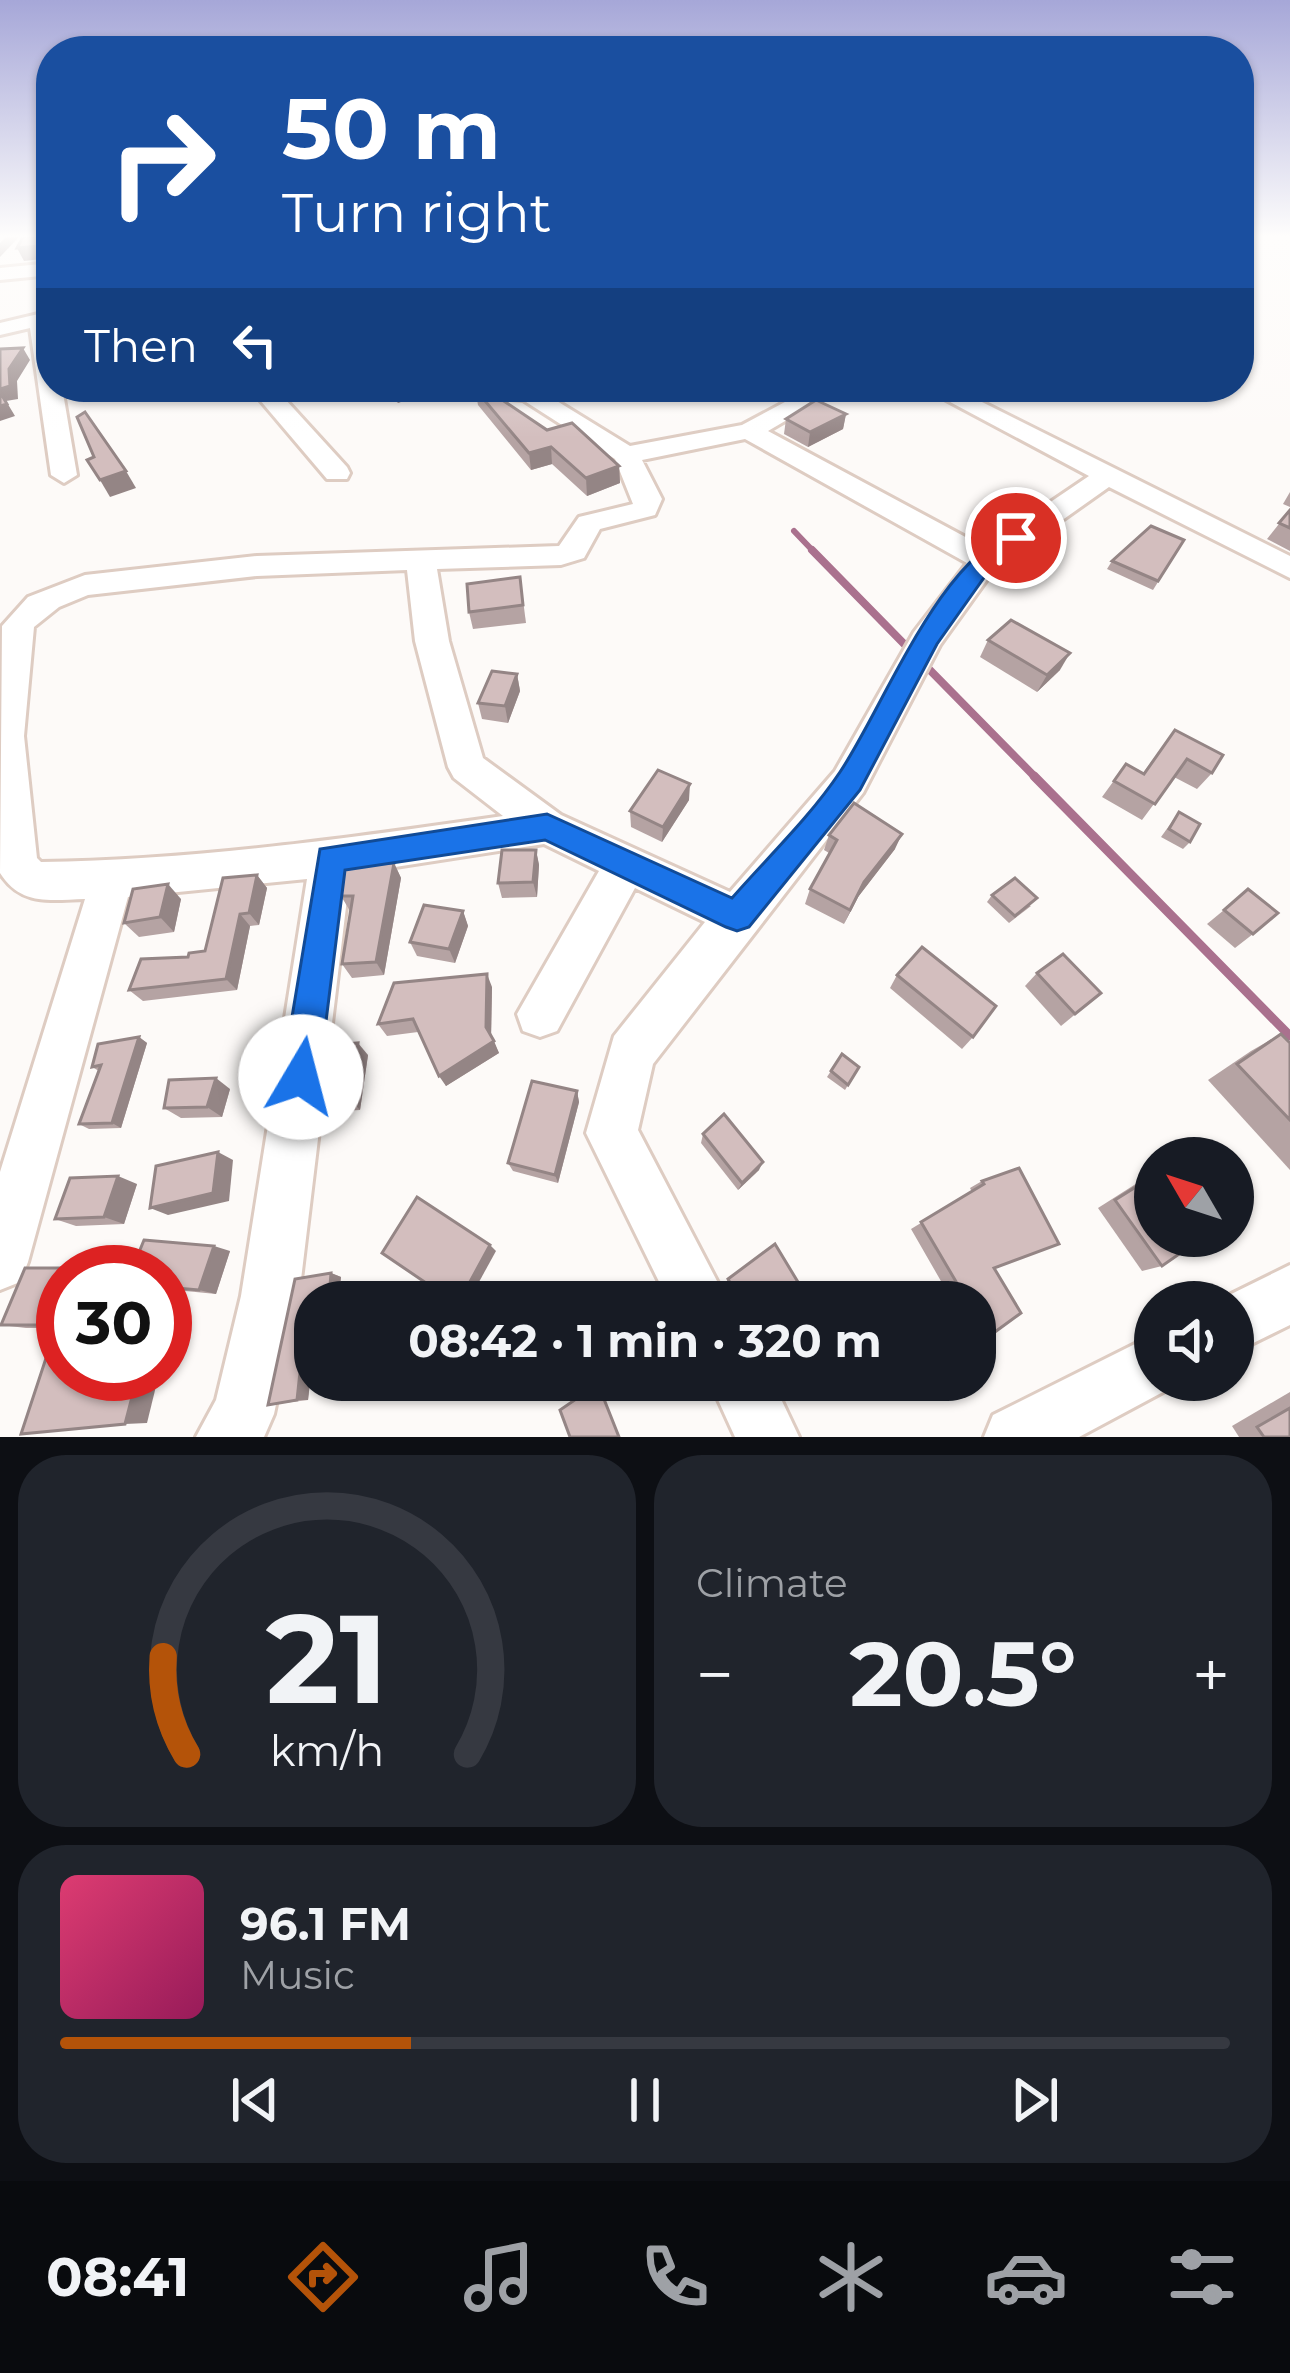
<!DOCTYPE html>
<html lang="en">
<head>
<meta charset="utf-8">
<style>
	body { margin:0; font-family:Montserrat,sans-serif; background:#20242c; color:#f1f3f6; height:100vh; display:flex; flex-direction:column; font-size:45px; white-space:nowrap }
	* { box-sizing:border-box; margin:0 }
	p { font-size:39px; color:#9ea1a6 }
	.icon { flex:none; width:66px; height:66px; fill:none; stroke:currentColor; stroke-width:2; stroke-linecap:round; stroke-linejoin:round }
	.map { position:relative; height:1437px; overflow:hidden }
	.panel { display:flex; flex-direction:column; gap:18px; padding:18px; background:#0d0f14; flex:1 }
	.panel>* { flex:none }
	.top-card { position:absolute; left:36px; top:36px; width:1218px; height:366px; border-radius:48px; box-shadow:0 3px 9px #0004; background:#1a4fa0; color:#fff; overflow:hidden }
	.needle { width:78px; rotate:309deg }
	.buttons { position:absolute; left:1134px; top:1137px; display:grid; gap:24px }
	.buttons a { display:grid; place-items:center; width:120px; height:120px; border-radius:50%; background:#171b24; box-shadow:0 3px 9px #0004; font-size:60px }
	.speed { position:absolute; left:36px; top:1245px; display:flex; gap:24px; font-size:60px; font-weight:700; text-align:center }
	.speed>* { display:grid; place-content:center; width:156px; height:156px; border-radius:50%; background:#171b24; box-shadow:0 3px 9px #0004; line-height:1 }
	.speed .limit { border:18px solid #d22; background:#fff; color:#111 }
	.pin { position:absolute; display:grid; place-items:center; width:102px; height:102px; color:#fff; margin:-51px; border:6px solid #fff; border-radius:50%; box-shadow:0 3px 12px #0007 }
	.me { position:absolute; width:132px; margin:-66px; rotate:8deg; stroke-linejoin:round; filter:drop-shadow(0 0 9px #0008) }
	.turn { display:flex; align-items:center; gap:42px; height:252px; padding:0 48px; font-size:54px }
	.turn .icon { width:156px; height:156px; stroke-width:2.5 }
	.turn b { display:block; font-size:84px; line-height:102px }
	.then { display:flex; align-items:center; height:114px; padding:0 48px; background:#0003; gap:24px; font-size:45px }
	.big { font-size:90px; font-weight:700; line-height:1.1 }
	.panel .tile { flex:1; display:flex; flex-direction:column; justify-content:center; gap:18px; min-width:0; padding:0 42px; border-radius:48px; background:#20242c }
	.panel .dial { align-items:center; gap:0 }
	.dial svg { height:312px; overflow:visible; fill:none; stroke:#363941; stroke-width:7; stroke-linecap:round; text-anchor:middle }
	.dial text { fill:#f1f3f6; stroke:none }
	.song { display:flex; align-items:center; gap:36px }
	.cover { width:144px; height:144px; border-radius:18px; background:linear-gradient(135deg,hsl(340 70% 55%),hsl(330 70% 35%)) }
	.played { height:12px; border-radius:6px; background:linear-gradient(90deg,#b45309 30%,#363941 30%) }
	.keys { display:flex; justify-content:space-around; direction:ltr }
	.heat { display:flex; justify-content:space-between; align-items:center; font-size:66px; direction:ltr }
	.panel .tiles { flex:1; display:grid; gap:18px; grid-template-columns:1fr 1fr }
	.tile:last-child { grid-column:span 2 }
	.trip { position:absolute; left:294px; top:1281px; width:702px; height:120px; border-radius:48px; background:#171b24; box-shadow:0 3px 9px #0004; font-weight:700; line-height:120px; text-align:center }
	.menu { display:flex; height:192px; justify-content:space-around; align-items:center; background:#090b0e; color:#9ea1a6 }
	.menu .icon { width:84px; height:84px }
	.menu .selected { color:#b45309 }
	.menu b { font-size:54px; color:#f1f3f6 }
	.map>svg:first-child { display:block }
	.lines { fill:none; stroke-linecap:round; stroke-linejoin:round }
	.stream-far2 { stroke:#aa718e; stroke-width:6 }
	.stream-far1 { stroke:#aa718e; stroke-width:8 }
	.stream { stroke:#aa718e; stroke-width:9 }
	.minor-casing { stroke:#deccc2; stroke-width:6 }
	.minor { fill:#fff; fill-rule:evenodd }
	.wall { fill:#b5a3a3 }
	.shaded-wall { fill:#948585 }
	.building { fill:#d3bebe; stroke:#948585; stroke-width:3 }
	.route { fill:#1a73e8; stroke:#114b97; stroke-width:3 }
</style>
</head>
<body>
<div class="map">
<svg width="1290" height="1437" viewBox="0 0 1290 1437">
	<rect width="100%" height="100%" fill="#fdfaf8"/>
	<g class="lines">
		<!-- stream-far2 -->
		<path class="stream-far2" d="M794,531L815,553"/>
		<!-- stream-far1 -->
		<g class="stream-far1">
			<path d="M812,550L910,650"/>
			<path d="M921,661L1037,779"/>
		</g>
		<!-- stream -->
		<path class="stream" d="M1034,776L1290,1036"/>
		<!-- minor casing -->
		<g class="minor-casing">
			<g id="minor">
				<path d="M51,263V275L0,280V268Z"/>
				<path d="M51,311V387H62L77,475L64,483L51,475L30,328L0,335V323Z"/>
				<path d="M249,387H274L347,467L350,473L347,479H327Z"/>
				<path d="M439,387L539,390L630,446L742,425L813,387H843L768,431L984,547L1089,476L922,387H952L1290,556V578L1109,487L996,567L940,645L863,793L653,1064L638,1130L728,1302H669L586,1133L614,1036L705,922L635,888L557,1031L540,1037L523,1031L517,1014L599,871L544,844L350,874L299,1296L274,1414L264,1437H196L216,1400L241,1296L307,879L128,897L28,1262L20,1282L0,1290V1172L85,899C49,900 21,906 0,873L2,626L28,597L85,575L257,556L559,546L579,517L633,504L615,459L523,400L451,394ZM745,439L967,563L914,632L835,771L730,892L561,815L483,758L449,641L437,569L561,565L584,558L600,529L655,515L662,499L642,460ZM407,570L415,641L448,767L454,778L503,816C350,838 196,860 41,862L37,858L24,736L34,627L59,607L88,595L257,576Z"/>
				<path d="M1290,1265V1325L1233,1353V1302H1215Z"/>
				<path d="M1155,1334V1380H1178L1176,1385L1079,1437H984L993,1415Z"/>
				<path d="M709,1380H772L799,1437H735Z"/>
			</g>
		</g>
		<!-- minor -->
		<use href="#minor" class="minor"/>
	</g>
	<!-- wall -->
	<g class="wall">
		<path d="M378,387H427L428,392L398,403Z"/>
		<path d="M475,389L547,430L619,466L620,483L587,496L552,464L531,470L478,405Z"/>
		<path d="M846,414L843,429L808,447L784,434L786,419Z"/>
		<path d="M1290,492V507L1283,504Z"/>
		<path d="M1290,510V551L1267,539Z"/>
		<path d="M1184,540L1153,590L1107,569L1112,561Z"/>
		<path d="M520,577L526,623L473,629L469,612Z"/>
		<path d="M988,640L1060,670L1037,692L980,657Z"/>
		<path d="M517,674L520,691L508,723L482,719L478,703Z"/>
		<path d="M1175,730L1212,773L1197,789L1174,777L1142,820L1102,797L1126,764L1143,773Z"/>
		<path d="M689,800L662,842L631,827L630,811Z"/>
		<path d="M1179,812L1190,842L1183,849L1161,837Z"/>
		<path d="M829,835L895,849L858,897L844,924L805,904L810,889L829,853L824,850Z"/>
		<path d="M536,850L539,865L537,897L502,898L498,883Z"/>
		<path d="M394,863L401,878L384,975L352,978L342,964L350,911L341,896Z"/>
		<path d="M257,875L267,888L259,925L250,926L237,990L143,1001L129,990L188,957L205,951Z"/>
		<path d="M992,895L1031,906L1009,923L987,902Z"/>
		<path d="M181,899L174,932L139,937L124,923Z"/>
		<path d="M1224,910L1253,934L1235,948L1207,924Z"/>
		<path d="M463,911L468,926L455,963L417,956L410,942Z"/>
		<path d="M1037,973L1101,993L1061,1026L1025,986Z"/>
		<path d="M897,975L973,1037L962,1049L890,988Z"/>
		<path d="M492,987L491,1037L499,1053L446,1086L418,1032L387,1036L378,1024Z"/>
		<path d="M1281,1034L1290,1043V1170L1208,1080L1251,1051Z"/>
		<path d="M139,1037L147,1043L121,1128L89,1129L79,1124L99,1071L92,1067Z"/>
		<path d="M842,1054L859,1067L845,1090L827,1077Z"/>
		<path d="M368,1055L360,1110L326,1112L315,1102Z"/>
		<path d="M230,1089L222,1117L181,1118L164,1108Z"/>
		<path d="M577,1091L579,1102L558,1183L513,1171L508,1163Z"/>
		<path d="M703,1134L759,1170L738,1190L701,1143Z"/>
		<path d="M1019,1168L994,1268L988,1337L975,1339V1302H953L911,1229L972,1192L970,1188L982,1181Z"/>
		<path d="M1155,1174L1162,1266L1142,1271L1098,1208L1142,1180Z"/>
		<path d="M137,1184L124,1224L76,1226L55,1219Z"/>
		<path d="M230,1251L216,1294L165,1289V1272Z"/>
		<path d="M62,1268L79,1272H63V1328H26L1,1325Z"/>
		<path d="M331,1273L341,1277L338,1301L315,1302V1337L308,1400L268,1405L295,1279Z"/>
		<path d="M728,1279L810,1302H735L725,1284Z"/>
		<path d="M1290,1392V1437H1239L1232,1426Z"/>
	</g>
	<!-- shaded-wall -->
	<g class="shaded-wall">
		<path d="M6,237H19L0,257V243Z"/>
		<path d="M51,245V258L24,261L17,248Z"/>
		<path d="M23,348L30,360L17,381L18,399L6,401L15,416L0,421V389L9,369Z"/>
		<path d="M398,387H427L428,392L398,403L394,388Z"/>
		<path d="M846,414L843,429L808,447L810,432Z"/>
		<path d="M551,447L552,464L531,470L529,453Z"/>
		<path d="M619,466L620,483L587,496L586,478Z"/>
		<path d="M126,471L136,488L110,497L100,480Z"/>
		<path d="M1070,653L1060,670L1037,692L1047,675Z"/>
		<path d="M517,674L520,691L508,723L505,706Z"/>
		<path d="M690,784L689,800L662,842L663,827Z"/>
		<path d="M902,834L895,849L858,897L844,924L864,882Z"/>
		<path d="M536,850L539,865L537,897L533,882Z"/>
		<path d="M394,863L401,878L384,975L376,962Z"/>
		<path d="M257,875L267,888L259,925L249,913Z"/>
		<path d="M168,884L181,899L174,932L160,917Z"/>
		<path d="M463,911L468,926L455,963L449,949Z"/>
		<path d="M240,914L250,926L237,990L226,979Z"/>
		<path d="M487,974L492,987L491,1039L486,1027Z"/>
		<path d="M139,1037L147,1043L121,1128L112,1123Z"/>
		<path d="M494,1041L499,1053L446,1086L439,1076Z"/>
		<path d="M358,1043L368,1055L360,1110L350,1099Z"/>
		<path d="M216,1078L230,1089L222,1117L207,1107Z"/>
		<path d="M577,1091L579,1102L558,1183L555,1175Z"/>
		<path d="M218,1152L233,1160L229,1201L168,1215L150,1208Z"/>
		<path d="M763,1162L759,1170L738,1190L742,1183Z"/>
		<path d="M118,1176L137,1184L124,1224L104,1217Z"/>
		<path d="M490,1245L496,1251L468,1302H459Z"/>
		<path d="M214,1246L230,1251L216,1294L199,1290Z"/>
		<path d="M62,1268L79,1272H63V1328L40,1325Z"/>
		<path d="M331,1273L341,1277L338,1301L329,1298Z"/>
		<path d="M304,1335L315,1337L308,1400H297Z"/>
		<path d="M138,1374H159L147,1423L125,1424Z"/>
	</g>
	<!-- building -->
	<g class="building">
		<path d="M23,237H51V245L17,248Z"/>
		<path d="M23,348L9,369L10,386L0,389V349Z"/>
		<path d="M477,387H483L547,430L572,423L619,466L586,478L551,447L529,453L475,389Z"/>
		<path d="M0,392L7,404L0,406Z"/>
		<path d="M816,400L846,414L810,432L786,419Z"/>
		<path d="M85,412L126,471L100,480L87,460L94,457L77,417Z"/>
		<path d="M1290,510V528L1279,523Z"/>
		<path d="M1151,526L1184,540L1158,581L1112,561Z"/>
		<path d="M520,577L523,605L469,612L467,584Z"/>
		<path d="M1011,620L1070,653L1047,675L988,640Z"/>
		<path d="M492,671L517,674L505,706L478,703Z"/>
		<path d="M1175,730L1223,755L1212,773L1187,759L1155,804L1114,781L1126,764L1144,774Z"/>
		<path d="M658,770L690,784L663,827L630,811Z"/>
		<path d="M854,803L902,834L864,882L850,910L810,889L837,840L829,835Z"/>
		<path d="M1179,812L1200,824L1190,842L1169,829Z"/>
		<path d="M502,850H536L533,882L498,883Z"/>
		<path d="M394,863L376,962L342,964L353,896H341L345,865Z"/>
		<path d="M257,875L249,913L240,914L226,979L129,990L141,959L188,957L189,953L205,951L223,878Z"/>
		<path d="M1015,878L1037,898L1015,916L992,895Z"/>
		<path d="M168,884L160,917L124,923L133,889Z"/>
		<path d="M1248,889L1278,913L1253,934L1224,910Z"/>
		<path d="M424,905L463,911L449,949L410,942Z"/>
		<path d="M922,947L996,1006L973,1037L897,975Z"/>
		<path d="M1063,954L1101,993L1075,1014L1037,973Z"/>
		<path d="M487,974L486,1027L494,1041L439,1076L413,1019L378,1024L394,983Z"/>
		<path d="M1281,1034L1290,1043V1120L1237,1064Z"/>
		<path d="M139,1037L112,1123L79,1124L101,1065L92,1067L98,1044Z"/>
		<path d="M358,1043L350,1099L315,1102L322,1046Z"/>
		<path d="M842,1054L859,1067L848,1085L831,1071Z"/>
		<path d="M216,1078L207,1107L164,1108L169,1080Z"/>
		<path d="M532,1081L577,1091L555,1175L508,1163Z"/>
		<path d="M724,1114L763,1162L742,1183L703,1134Z"/>
		<path d="M218,1152L213,1193L150,1208L156,1166Z"/>
		<path d="M1019,1168L1059,1244L994,1268L1021,1313L988,1337L975,1315V1302H968L921,1222L984,1184L982,1181Z"/>
		<path d="M1155,1175V1236H1205L1162,1266L1115,1200Z"/>
		<path d="M118,1176L104,1217L55,1219L70,1178Z"/>
		<path d="M417,1197L490,1245L459,1302H454L382,1253Z"/>
		<path d="M144,1240L214,1246L199,1290L165,1287V1272H131Z"/>
		<path d="M775,1244L810,1302H741L728,1279Z"/>
		<path d="M25,1268H62L40,1325H1Z"/>
		<path d="M331,1273L329,1298L315,1300L311,1334L304,1335L297,1400L268,1405L295,1279Z"/>
		<path d="M540,1292L545,1302H526Z"/>
		<path d="M63,1350V1374H138L125,1424L21,1434L48,1352Z"/>
		<path d="M598,1384L619,1437H570L560,1410Z"/>
		<path d="M1290,1408V1437H1264L1257,1427Z"/>
	</g>
	<!-- sky -->
	<linearGradient id="sky" x2="0" y2="1"><stop stop-color="#a6a7d8"/><stop offset="0.54" stop-color="#fefdfc"/><stop offset="1" stop-color="#fefdfc" stop-opacity="0"/></linearGradient>
	<rect width="1290" height="438" fill="url(#sky)"/>
	<!-- route -->
	<path class="route" d="M1016,532L1027,538L993,565L937,644L860,790L749,927L737,931L726,927L545,840L345,870L319,1077L314,1091L301,1096L287,1091L282,1077L320,849L547,814L732,898C768,857 810,817 840,772C882,710 941,554 1016,532Z"/>
</svg>
<div class="buttons">
<a><svg class="needle" viewBox="-14 -14 28 28"><path d="M0-13l5 13h-10z" fill="#e53935"/><path d="M0 13l5-13h-10z" fill="#9ea1a6"/></svg></a>
<a><svg class="icon" aria-label="sound" viewBox="0 0 24 24"><path d="M4 9h4l5-4v14l-5-4H4zM17 9q2 3 0 6"/></svg></a>
</div>
<div class="speed"><div class="limit">30</div></div>
<div class="pin" style="left:1016px;top:538px;background:#d93025"><svg class="icon" aria-label="arrive" viewBox="0 0 24 24"><path d="M6 21V4h12l-3 4 3 4H6"/></svg></div>
<svg class="me" style="left:301px;top:1077px" viewBox="-20 -20 40 40"><circle r="19" fill="#fff"/><path d="M0-13L10 11 0 6-10 11z" fill="#1a73e8"/></svg>
<div class="trip">08:42 · 1 min · 320 m</div>
<div class="top-card">
<div class="turn"><svg class="icon" aria-label="right" viewBox="0 0 24 24"><path d="M7 20v-9h11M14 6l5 5-5 5"/></svg><div><b>50 m</b>Turn right</div></div>
<div class="then">Then<svg class="icon" aria-label="left" viewBox="0 0 24 24"><path d="M17 20v-9H6M10 6l-5 5 5 5"/></svg></div>
</div>
</div>
<section class="panel">
<div class="tiles">
<div class="tile dial"><svg viewBox="0 0 100 80">
<path d="M14 69A42 42 0 1 1 86 69"/>
<path d="M14 69A42 42 0 0 1 8 44" stroke="#b45309"/>
<text x="50" y="56" font-size="32" font-weight="700">21</text>
<text x="50" y="72" font-size="11">km/h</text>
</svg></div>
<div class="tile"><p>Climate</p>
<div class="heat"><a>−</a><b class="big">20.5°</b><a>+</a></div>
</div>
<div class="tile">
<div class="song"><i class="cover"></i><div><b>96.1 FM</b><p>Music</p></div></div>
<div class="played"></div>
<div class="keys"><svg class="icon" aria-label="previous" viewBox="0 0 24 24"><path d="M18 5L8 12l10 7zM5 5v14"/></svg><svg class="icon" aria-label="pause" viewBox="0 0 24 24"><path d="M8 5v14M16 5v14"/></svg><svg class="icon" aria-label="next" viewBox="0 0 24 24"><path d="M6 5l10 7-10 7zM19 5v14"/></svg></div>
</div>
</div>
</section>
<nav class="menu">
<b>08:41</b>
<svg class="icon selected" aria-label="directions" viewBox="0 0 24 24"><path d="M12 3l9 9-9 9-9-9zM9 14v-3h6M13 9l2 2-2 2"/></svg>
<svg class="icon" aria-label="music" viewBox="0 0 24 24"><path d="M9 18V5l10-2v13"/><circle cx="6" cy="18" r="3"/><circle cx="16" cy="16" r="3"/></svg>
<svg class="icon" aria-label="phone" viewBox="0 0 24 24"><path d="M5 4h4l2 5-3 2q2 4 5 5l2-3 5 2v4C11 20 4 13 5 4z"/></svg>
<svg class="icon" aria-label="climate" viewBox="0 0 24 24"><path d="M12 3v18M4 7l16 10M4 17L20 7"/></svg>
<svg class="icon" aria-label="car" viewBox="0 0 24 24"><path d="M5 17H2v-5l4-1 3-4h7l3 4 3 1v5h-3M9 17h6M6 11h13"/><circle cx="7" cy="17" r="2"/><circle cx="17" cy="17" r="2"/></svg>
<svg class="icon" aria-label="filters" viewBox="0 0 24 24"><path d="M4 7h16M4 17h16"/><circle cx="9" cy="7" r="2"/><circle cx="15" cy="17" r="2"/></svg>
</nav>
</body>
</html>
